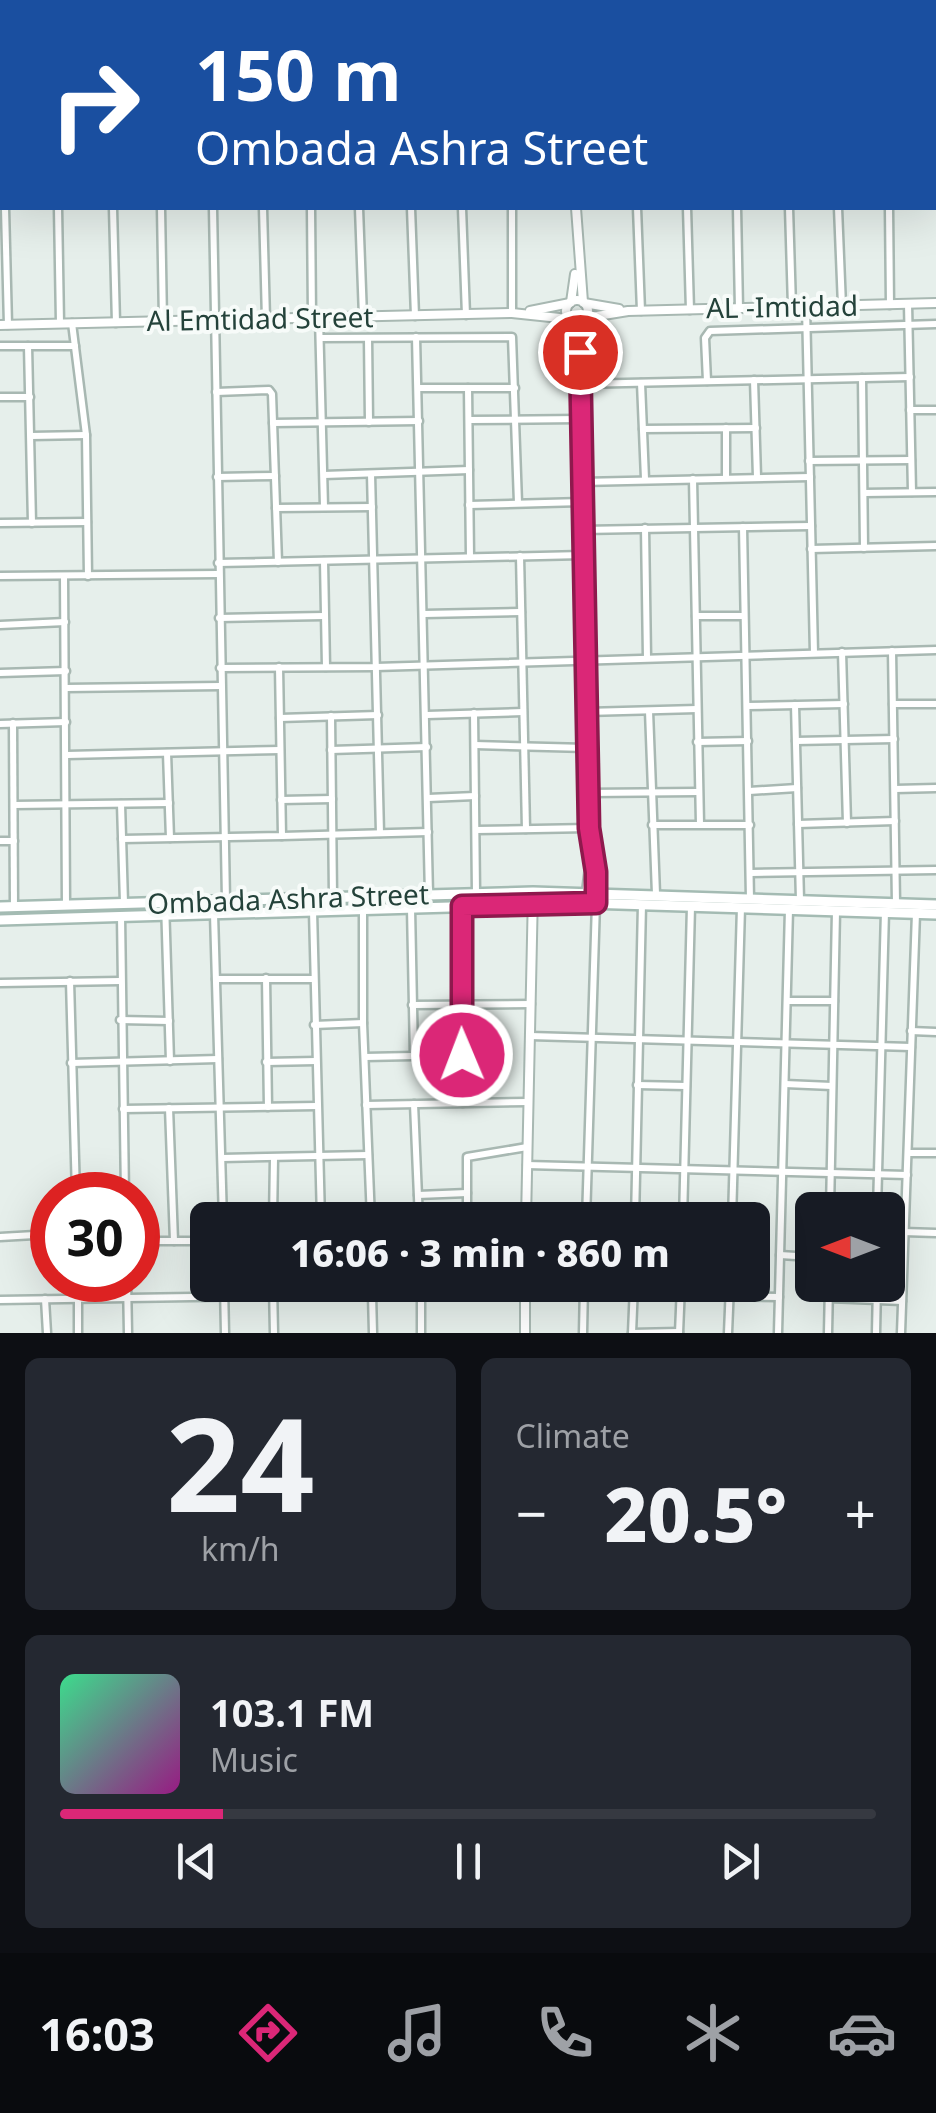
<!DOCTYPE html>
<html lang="en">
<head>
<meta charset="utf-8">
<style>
	body { margin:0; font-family:"Noto Sans",sans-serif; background:#242831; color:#f1f3f6; height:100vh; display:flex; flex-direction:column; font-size:38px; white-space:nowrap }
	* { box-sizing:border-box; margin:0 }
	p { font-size:32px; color:#9ea1a6 }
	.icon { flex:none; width:55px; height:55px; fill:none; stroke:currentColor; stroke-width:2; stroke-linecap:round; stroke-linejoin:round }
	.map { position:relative; height:1333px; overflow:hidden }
	.panel { display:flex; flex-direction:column; gap:25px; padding:25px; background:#0d0f14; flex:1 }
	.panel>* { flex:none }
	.guide { position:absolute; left:0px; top:0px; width:938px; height:210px; box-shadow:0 10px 40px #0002; background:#1a4fa0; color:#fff; overflow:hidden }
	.needle { width:65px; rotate:270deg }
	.fabs { position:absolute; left:795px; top:1192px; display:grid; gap:20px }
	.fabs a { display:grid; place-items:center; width:110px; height:110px; border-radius:15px; background:#171b24; box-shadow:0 10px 40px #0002; font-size:50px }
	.speed { position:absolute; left:30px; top:1172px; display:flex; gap:20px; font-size:50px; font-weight:700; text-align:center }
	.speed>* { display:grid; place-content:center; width:130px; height:130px; border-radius:50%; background:#171b24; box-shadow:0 10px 40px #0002; line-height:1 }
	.speed .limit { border:15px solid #d22; background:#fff; color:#111 }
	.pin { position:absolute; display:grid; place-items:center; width:85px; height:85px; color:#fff; margin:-42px; border:5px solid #fff; border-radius:50%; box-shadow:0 2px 10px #0007 }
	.me { position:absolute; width:110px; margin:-55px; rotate:359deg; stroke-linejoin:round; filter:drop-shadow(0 0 8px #0008) }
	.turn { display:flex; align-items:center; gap:35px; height:210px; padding:0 30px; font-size:45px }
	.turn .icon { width:130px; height:130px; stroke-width:2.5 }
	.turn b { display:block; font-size:70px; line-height:85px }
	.big { font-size:75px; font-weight:800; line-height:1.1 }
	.panel .tile { flex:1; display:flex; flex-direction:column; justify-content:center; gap:15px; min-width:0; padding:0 35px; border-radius:15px; background:#242831 }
	.panel .dial { align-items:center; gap:0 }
	.dial b { font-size:130px; line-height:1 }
	.song { display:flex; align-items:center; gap:30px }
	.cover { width:120px; height:120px; border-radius:15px; background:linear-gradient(135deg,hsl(150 70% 55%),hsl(310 70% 35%)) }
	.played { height:10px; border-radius:5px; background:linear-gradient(90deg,#db2777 20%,#363941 20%) }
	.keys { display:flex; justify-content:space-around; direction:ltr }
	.heat { display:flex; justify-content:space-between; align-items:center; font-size:55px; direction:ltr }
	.panel .tiles { flex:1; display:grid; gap:25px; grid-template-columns:1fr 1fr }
	.tile:last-child { grid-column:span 2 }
	.trip { position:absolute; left:190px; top:1202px; width:580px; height:100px; border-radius:15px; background:#171b24; box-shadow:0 10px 40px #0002; font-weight:800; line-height:100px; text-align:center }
	.tab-bar { display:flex; height:160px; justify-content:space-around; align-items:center; background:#090b0e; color:#9ea1a6 }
	.tab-bar .icon { width:70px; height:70px }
	.tab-bar .active { color:#db2777 }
	.tab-bar b { font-size:45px; color:#f1f3f6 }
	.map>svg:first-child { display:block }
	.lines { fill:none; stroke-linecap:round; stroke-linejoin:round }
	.minor-casing { stroke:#a8b8b2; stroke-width:11 }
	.tertiary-casing { stroke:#a8b8b2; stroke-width:12 }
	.secondary-casing { stroke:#a4bbb3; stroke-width:14 }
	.minor { stroke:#fff; stroke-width:6 }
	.tertiary { stroke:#fff; stroke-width:8 }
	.secondary { stroke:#fff; stroke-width:9 }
	.route-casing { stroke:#8e194d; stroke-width:25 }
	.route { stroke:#db2777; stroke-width:18 }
	.labels { text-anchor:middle; stroke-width:8; stroke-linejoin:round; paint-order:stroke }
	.street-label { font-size:28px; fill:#24423a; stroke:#f7fbf9 }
</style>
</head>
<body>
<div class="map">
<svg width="936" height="1333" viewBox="0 0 936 1333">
	<rect width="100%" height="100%" fill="#e6efeb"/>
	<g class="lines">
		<!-- minor casing -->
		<g class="minor-casing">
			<g id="minor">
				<path d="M0,0L1,29"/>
				<path d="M54,0V2"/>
				<path d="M107,0V2"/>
				<path d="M157,0V2"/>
				<path d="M208,0V2"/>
				<path d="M307,0V2"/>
				<path d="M356,0V2"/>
				<path d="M408,0V2"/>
				<path d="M458,0V2"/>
				<path d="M507,0V2"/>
				<path d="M635,0V2"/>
				<path d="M734,0V2"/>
				<path d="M834,0V2"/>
				<path d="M884,0V2"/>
				<path d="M682,2V0"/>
				<path d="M935,61H936"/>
				<path d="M1,79L2,119"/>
				<path d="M0,131H2"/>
				<path d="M935,177H936"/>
				<path d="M0,197H2"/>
				<path d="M5,208L8,325"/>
				<path d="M58,208L60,323"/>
				<path d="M113,208L116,323"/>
				<path d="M161,208L163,321"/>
				<path d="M213,208L226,900"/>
				<path d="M263,208L266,319"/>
				<path d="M311,208L312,318"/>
				<path d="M359,208L363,317"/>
				<path d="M411,208L415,316"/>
				<path d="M462,208L466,315"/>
				<path d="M512,208V313"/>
				<path d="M637,208L641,311"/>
				<path d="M687,208L690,310"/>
				<path d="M737,208L739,309"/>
				<path d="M789,208L792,307"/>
				<path d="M838,208L842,306"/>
				<path d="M889,208L890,305"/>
				<path d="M908,304L912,492"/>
				<path d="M806,307L814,653"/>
				<path d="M319,318L324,507"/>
				<path d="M72,323L86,435L88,576"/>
				<path d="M416,337L429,895"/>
				<path d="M320,338L512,337L518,503"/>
				<path d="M368,338L369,422"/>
				<path d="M0,346H75"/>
				<path d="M28,346L32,523"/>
				<path d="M862,378L864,548"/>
				<path d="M754,380L757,477"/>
				<path d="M707,381L705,338L710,331L936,324"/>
				<path d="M641,383L645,479"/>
				<path d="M579,384L910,377"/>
				<path d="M418,388H515"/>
				<path d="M468,388L470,557"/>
				<path d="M216,392L269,390L272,394L278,562"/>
				<path d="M0,397H30"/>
				<path d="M910,410H936"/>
				<path d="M469,420L580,419"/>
				<path d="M273,423L419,421"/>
				<path d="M726,428V478"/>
				<path d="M643,429L756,428"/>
				<path d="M31,436L86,435"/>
				<path d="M809,461L911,460"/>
				<path d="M371,474L380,833"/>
				<path d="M324,475L469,470"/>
				<path d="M217,477L275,476"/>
				<path d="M693,479L700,824"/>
				<path d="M581,482L810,477"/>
				<path d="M864,493L936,492"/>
				<path d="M469,505L582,502"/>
				<path d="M276,508L372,507"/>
				<path d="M0,523L87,522"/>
				<path d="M743,527L750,899"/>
				<path d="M645,528L647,658"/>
				<path d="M582,530L811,526"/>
				<path d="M811,549L936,546"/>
				<path d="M520,556L526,829"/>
				<path d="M324,561L326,667"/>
				<path d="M218,563L583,555"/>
				<path d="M0,576L218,574"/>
				<path d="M64,576L66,905"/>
				<path d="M424,614L521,612"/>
				<path d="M696,616H744"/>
				<path d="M219,618L324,616"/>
				<path d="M0,625L65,622"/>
				<path d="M892,651L896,903"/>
				<path d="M842,652L847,823"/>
				<path d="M220,668L376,667L936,650"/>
				<path d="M0,673L66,671"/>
				<path d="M66,688L221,686"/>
				<path d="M893,704H936"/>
				<path d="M795,705L800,900"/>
				<path d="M747,706L844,704"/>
				<path d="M649,711L656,894"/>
				<path d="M586,712L697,709"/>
				<path d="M474,713L476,893"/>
				<path d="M427,715L523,712"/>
				<path d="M331,716L333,896"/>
				<path d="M280,718L378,715"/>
				<path d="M13,723L14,907"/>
				<path d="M0,724L66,722"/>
				<path d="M796,741L894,739"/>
				<path d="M697,742L748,741"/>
				<path d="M475,745L587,748"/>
				<path d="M331,750L427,747"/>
				<path d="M167,753L170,838"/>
				<path d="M67,755L280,750"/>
				<path d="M895,789L936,788"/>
				<path d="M749,791L797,788"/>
				<path d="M588,793L698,792"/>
				<path d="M428,798L475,796"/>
				<path d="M281,800L332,799"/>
				<path d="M121,804L124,903"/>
				<path d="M14,805L169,803"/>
				<path d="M798,824L895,821"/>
				<path d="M652,825H750"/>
				<path d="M476,830L589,828"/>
				<path d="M282,836L428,832"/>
				<path d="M122,839L282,836L279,667"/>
				<path d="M0,841H14"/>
				<path d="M751,873L936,870"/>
				<path d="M165,902L170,1061"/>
				<path d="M462,907L463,1103"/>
				<path d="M411,908L414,1056"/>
				<path d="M363,909V1023L371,1220"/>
				<path d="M313,911L321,1220"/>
				<path d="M214,914L223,1220"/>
				<path d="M121,916L125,1195"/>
				<path d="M266,978L268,1107"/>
				<path d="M216,979H313"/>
				<path d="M70,981L76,1195"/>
				<path d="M0,983L120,981"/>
				<path d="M788,1001H834"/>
				<path d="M412,1005L531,1004"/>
				<path d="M120,1020L169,1021"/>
				<path d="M314,1025L363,1023"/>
				<path d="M911,1031L936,1032"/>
				<path d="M530,1036L911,1047"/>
				<path d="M365,1057L462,1055"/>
				<path d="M266,1062L316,1061"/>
				<path d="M71,1063L218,1059"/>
				<path d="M785,1084L832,1086"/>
				<path d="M637,1085L686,1086"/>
				<path d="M414,1104L419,1220"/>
				<path d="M366,1105L528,1102"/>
				<path d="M169,1108L174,1241"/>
				<path d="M123,1109L317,1106"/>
				<path d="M908,1153H936"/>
				<path d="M222,1158L368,1155"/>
				<path d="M527,1165L907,1175"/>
				<path d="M76,1195L125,1194"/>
				<path d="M418,1195L467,1193"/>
				<path d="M830,1210L836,911"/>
				<path d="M877,1210L885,911"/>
				<path d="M273,1220L274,1158"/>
				<path d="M467,1220V1157L527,1147"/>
				<path d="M586,1220L596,903"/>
				<path d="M635,1220L642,904"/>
				<path d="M683,1220L691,906"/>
				<path d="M732,1220L741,907"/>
				<path d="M903,1232L936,1233"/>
				<path d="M0,1237L52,1234"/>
				<path d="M138,1241H208"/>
				<path d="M780,1255L812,1257"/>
				<path d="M78,1280V1333"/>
				<path d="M127,1280L128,1333"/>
				<path d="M224,1285L225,1333"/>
				<path d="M273,1285L274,1333"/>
				<path d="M421,1285V1333"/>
				<path d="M372,1294L373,1333"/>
				<path d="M829,1298L902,1301"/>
				<path d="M45,1299L47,1333"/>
				<path d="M0,1300L525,1292L779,1297"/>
				<path d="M583,1333L584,1285"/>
				<path d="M632,1333L634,1285"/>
				<path d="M632,1333L679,1332"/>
				<path d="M679,1333L681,1285"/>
				<path d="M728,1333L730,1285"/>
				<path d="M778,1333L789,909"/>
				<path d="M828,1333L829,1285"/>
				<path d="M876,1333L877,1285"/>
				<path d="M901,1333L916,913"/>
			</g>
		</g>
		<!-- tertiary casing -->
		<g class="tertiary-casing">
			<g id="tertiary">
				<path d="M569,0V2"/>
				<path d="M576,208L583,302"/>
				<circle cx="577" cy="311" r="11"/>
				<path d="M571,302L575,274"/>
				<path d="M584,303L619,309"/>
				<path d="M530,311L570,303"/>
				<path d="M585,318L628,311L936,303"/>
				<path d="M570,319L577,354"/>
				<path d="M584,319L579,363L589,828L596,898"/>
				<path d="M0,325L512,313L569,319"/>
				<path d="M586,896L591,856"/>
				<path d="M526,1220L533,892"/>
				<path d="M525,1333V1285"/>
			</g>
		</g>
		<!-- secondary casing -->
		<g class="secondary-casing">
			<g id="secondary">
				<path d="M0,907L533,892L936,905"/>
				<path d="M0,920L586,903L936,914"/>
			</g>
		</g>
		<!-- minor -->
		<use href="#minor" class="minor"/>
		<!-- tertiary -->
		<use href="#tertiary" class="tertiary"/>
		<!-- secondary -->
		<use href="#secondary" class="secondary"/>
	</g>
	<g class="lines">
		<!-- route casing -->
		<g class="route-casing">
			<path id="route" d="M462,1055V906L596,903V872L589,828L580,352"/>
		</g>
		<!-- route -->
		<use href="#route" class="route"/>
	</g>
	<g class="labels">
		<!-- street labels -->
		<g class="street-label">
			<text transform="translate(782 307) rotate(-1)" y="10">AL -Imtidad</text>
			<text transform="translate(260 319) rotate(-1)" y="10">Al Emtidad Street</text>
			<text transform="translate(288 899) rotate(-2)" y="10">Ombada Ashra Street</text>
		</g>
	</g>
</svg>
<div class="fabs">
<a><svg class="needle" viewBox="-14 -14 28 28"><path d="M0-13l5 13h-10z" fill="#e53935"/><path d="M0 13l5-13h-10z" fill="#9ea1a6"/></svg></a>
</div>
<div class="speed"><div class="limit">30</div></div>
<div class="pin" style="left:580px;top:352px;background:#d93025"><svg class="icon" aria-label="arrive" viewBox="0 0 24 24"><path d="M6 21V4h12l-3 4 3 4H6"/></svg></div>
<svg class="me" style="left:462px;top:1055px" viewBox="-20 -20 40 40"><circle r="17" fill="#db2777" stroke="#fff" stroke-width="3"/><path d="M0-11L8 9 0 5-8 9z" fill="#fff"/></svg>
<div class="trip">16:06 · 3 min · 860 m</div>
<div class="guide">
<div class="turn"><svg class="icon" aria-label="right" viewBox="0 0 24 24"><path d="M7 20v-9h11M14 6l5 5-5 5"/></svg><div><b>150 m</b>Ombada Ashra Street</div></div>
</div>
</div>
<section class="panel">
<div class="tiles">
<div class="tile dial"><b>24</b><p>km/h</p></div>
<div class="tile"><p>Climate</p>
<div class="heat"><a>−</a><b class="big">20.5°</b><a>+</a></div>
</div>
<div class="tile">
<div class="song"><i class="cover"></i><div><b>103.1 FM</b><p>Music</p></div></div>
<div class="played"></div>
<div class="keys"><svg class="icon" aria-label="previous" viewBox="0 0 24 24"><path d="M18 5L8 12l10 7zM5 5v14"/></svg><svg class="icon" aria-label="pause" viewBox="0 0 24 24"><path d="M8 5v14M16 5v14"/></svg><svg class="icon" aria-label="next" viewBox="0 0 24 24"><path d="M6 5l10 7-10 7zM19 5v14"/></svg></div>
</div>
</div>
</section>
<nav class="tab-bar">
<b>16:03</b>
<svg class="icon active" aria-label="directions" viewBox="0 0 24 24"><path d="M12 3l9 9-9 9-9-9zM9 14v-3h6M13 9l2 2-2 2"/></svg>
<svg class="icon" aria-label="music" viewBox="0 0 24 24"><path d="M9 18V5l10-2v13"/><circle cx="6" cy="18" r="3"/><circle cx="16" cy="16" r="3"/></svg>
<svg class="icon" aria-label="phone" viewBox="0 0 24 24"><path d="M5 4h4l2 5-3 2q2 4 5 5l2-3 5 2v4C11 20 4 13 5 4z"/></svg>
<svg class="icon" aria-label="climate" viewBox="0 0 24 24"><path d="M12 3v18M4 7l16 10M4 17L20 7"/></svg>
<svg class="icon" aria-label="car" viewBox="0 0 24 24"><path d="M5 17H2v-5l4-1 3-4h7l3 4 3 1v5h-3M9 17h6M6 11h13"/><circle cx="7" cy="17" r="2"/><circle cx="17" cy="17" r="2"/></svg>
</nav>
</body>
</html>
